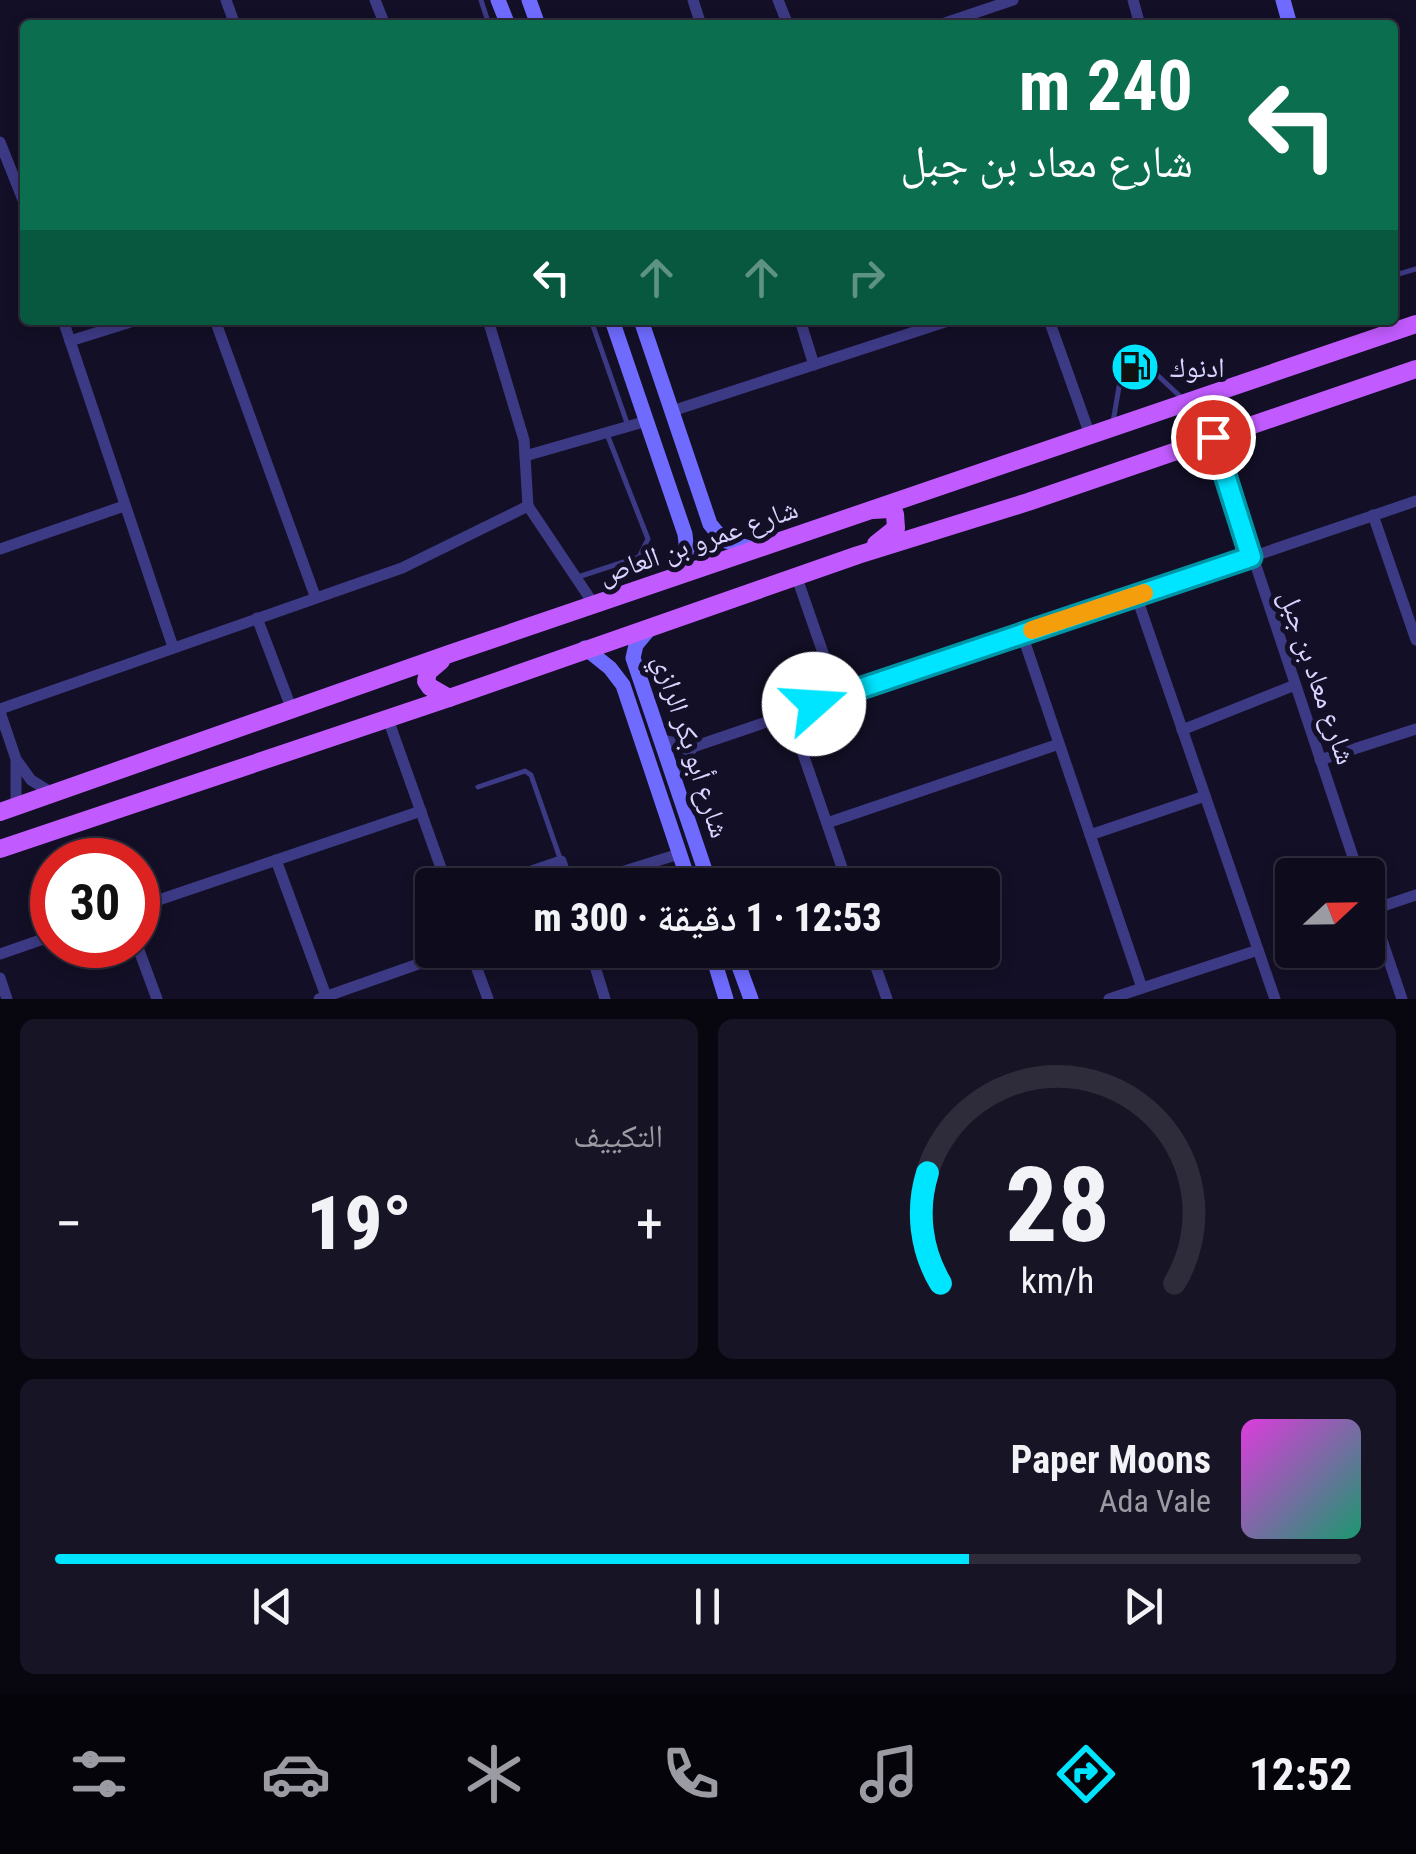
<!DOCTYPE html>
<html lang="ar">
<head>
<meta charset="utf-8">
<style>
	body { margin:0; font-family:"Roboto Condensed","Noto Naskh Arabic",sans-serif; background:#171425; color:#f1f3f6; direction:rtl; height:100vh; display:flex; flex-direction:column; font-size:38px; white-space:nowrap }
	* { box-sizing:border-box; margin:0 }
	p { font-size:32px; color:#9b9ba3 }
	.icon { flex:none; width:55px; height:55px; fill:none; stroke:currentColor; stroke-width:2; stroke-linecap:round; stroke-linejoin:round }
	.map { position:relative; height:999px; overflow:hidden; direction:ltr }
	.drawer { display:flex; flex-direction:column; gap:20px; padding:20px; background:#08060f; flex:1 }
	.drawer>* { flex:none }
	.banner { position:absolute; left:20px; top:20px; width:1378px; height:305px; border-radius:10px; box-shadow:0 5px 15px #0003,0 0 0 2px #2e2b3b; direction:rtl; background:#0b6e4f; color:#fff; overflow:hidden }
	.needle { width:65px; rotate:68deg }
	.controls { position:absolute; left:1275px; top:858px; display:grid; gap:20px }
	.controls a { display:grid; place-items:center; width:110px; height:110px; border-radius:10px; background:#0e0b1c; box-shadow:0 5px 15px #0003,0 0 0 2px #2e2b3b; font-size:50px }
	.speed { position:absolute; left:30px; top:838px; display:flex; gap:20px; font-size:50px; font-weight:700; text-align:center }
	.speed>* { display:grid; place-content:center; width:130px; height:130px; border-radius:50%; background:#0e0b1c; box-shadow:0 5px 15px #0003,0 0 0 2px #2e2b3b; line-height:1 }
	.speed .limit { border:15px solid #d22; background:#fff; color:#111 }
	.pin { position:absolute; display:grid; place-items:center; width:85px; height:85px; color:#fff; margin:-42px; border:5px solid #fff; border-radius:50%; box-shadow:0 2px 10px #0007 }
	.me { position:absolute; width:110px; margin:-55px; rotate:71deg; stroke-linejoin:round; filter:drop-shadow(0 0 8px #0008) }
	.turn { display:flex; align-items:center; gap:35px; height:210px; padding:0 40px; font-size:45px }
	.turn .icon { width:130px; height:130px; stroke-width:2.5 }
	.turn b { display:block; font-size:70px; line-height:85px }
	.lanes { display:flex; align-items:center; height:95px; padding:0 40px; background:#0003; justify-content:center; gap:50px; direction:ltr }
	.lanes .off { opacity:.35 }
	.big { font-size:75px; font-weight:800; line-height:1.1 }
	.drawer .widget { flex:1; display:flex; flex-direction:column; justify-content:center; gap:15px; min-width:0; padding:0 35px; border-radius:15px; background:#171425 }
	.drawer .dial { align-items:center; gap:0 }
	.dial svg { height:260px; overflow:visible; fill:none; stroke:#2e2b3b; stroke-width:7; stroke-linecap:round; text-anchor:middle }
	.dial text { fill:#f1f3f6; stroke:none }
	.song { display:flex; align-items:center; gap:30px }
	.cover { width:120px; height:120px; border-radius:15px; background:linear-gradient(135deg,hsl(300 70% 55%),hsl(160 70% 35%)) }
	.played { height:10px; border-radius:5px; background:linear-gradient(90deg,#00e5ff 70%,#2e2b3b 70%) }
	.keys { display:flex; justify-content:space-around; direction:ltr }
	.heat { display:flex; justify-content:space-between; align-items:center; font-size:55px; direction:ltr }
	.drawer .tiles { flex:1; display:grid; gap:20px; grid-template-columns:1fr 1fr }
	.widget:last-child { grid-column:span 2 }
	.trip { position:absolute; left:415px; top:868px; width:585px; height:100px; border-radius:10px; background:#0e0b1c; box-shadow:0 5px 15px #0003,0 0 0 2px #2e2b3b; font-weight:800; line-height:100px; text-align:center; direction:rtl }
	.tab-bar { display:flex; height:160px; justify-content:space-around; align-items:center; background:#06040b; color:#9b9ba3 }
	.tab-bar .icon { width:70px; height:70px }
	.tab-bar .active { color:#00e5ff }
	.tab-bar b { font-size:45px; color:#f1f3f6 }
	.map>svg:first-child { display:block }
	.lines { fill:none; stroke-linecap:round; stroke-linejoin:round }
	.lane { stroke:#3d3a85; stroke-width:5 }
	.street { stroke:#3d3a85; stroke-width:11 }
	.secondary { stroke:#6f6bff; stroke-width:15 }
	.primary { stroke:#c25bff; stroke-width:18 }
	.route-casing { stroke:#0095a6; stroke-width:25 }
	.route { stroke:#00e5ff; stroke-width:18 }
	.slow { stroke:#f59e0b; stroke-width:18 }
	.labels { text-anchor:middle; stroke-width:10; stroke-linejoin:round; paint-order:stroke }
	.poi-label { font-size:28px; fill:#d9d4ff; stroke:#130f26; text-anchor:start }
	.street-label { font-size:28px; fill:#d9d4ff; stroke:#130f26 }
</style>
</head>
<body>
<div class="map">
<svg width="1416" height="999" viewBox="0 0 1416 999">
	<rect width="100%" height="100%" fill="#130f26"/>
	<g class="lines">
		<!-- lane -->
		<g class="lane">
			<path d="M481,0L489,25"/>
			<path d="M1392,276L1416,269"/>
			<path d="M591,320L627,423"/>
			<path d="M1113,422L1120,381L1152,370L1184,400"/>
			<path d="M578,577L639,557L648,539L607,434"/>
			<path d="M478,787L525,771L531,775L561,861"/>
		</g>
		<!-- street -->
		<g class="street">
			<path d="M226,0L235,25"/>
			<path d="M375,0L385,25"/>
			<path d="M693,0L701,25"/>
			<path d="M778,0L788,25"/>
			<path d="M1133,0L1140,25"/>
			<path d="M939,25L1013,0"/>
			<path d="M0,142L25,205"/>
			<path d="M63,320L173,647"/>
			<path d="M215,320L315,596"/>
			<path d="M488,320L524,440L528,506L595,606"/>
			<path d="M800,320L814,365"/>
			<path d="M1049,320L1090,435"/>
			<path d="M70,341L137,320"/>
			<path d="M672,411L951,320"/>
			<path d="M1213,437L1359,875"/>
			<path d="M525,456L647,421"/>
			<path d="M1373,515L1416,640"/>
			<path d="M0,549L124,506"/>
			<path d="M797,578L838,696"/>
			<path d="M1136,595L1275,999"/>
			<path d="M257,618L292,710"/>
			<path d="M1022,634L1142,988"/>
			<path d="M0,709L402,568L528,506"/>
			<path d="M0,712L16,759V807"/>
			<path d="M789,713L848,885"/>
			<path d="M388,719L447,885"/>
			<path d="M1182,730L1295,685"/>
			<path d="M659,739L693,747L1416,501"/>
			<path d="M1320,760L1416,729"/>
			<path d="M18,762L31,780L52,793"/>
			<path d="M672,777L693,747"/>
			<path d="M827,823L1059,744"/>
			<path d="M1090,835L1205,796"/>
			<path d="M276,860L326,996"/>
			<path d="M491,885L561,861L569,885"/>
			<path d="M580,885L679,854"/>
			<path d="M1368,899L1402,999"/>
			<path d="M138,907L421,811"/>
			<path d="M1371,910L1416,895"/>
			<path d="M137,945L157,999"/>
			<path d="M470,950L488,999"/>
			<path d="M590,950L605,999"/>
			<path d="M870,950L887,999"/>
			<path d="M0,954L52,936"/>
			<path d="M0,978L7,999"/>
			<path d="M319,999L458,950"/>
			<path d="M1109,999L1258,950"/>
		</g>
		<!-- secondary -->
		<g class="secondary">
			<path d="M498,0L508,25"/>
			<path d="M529,0L538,25"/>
			<path d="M1283,0L1290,25"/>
			<path d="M612,320L685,534L687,552L672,579"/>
			<path d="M641,320L710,524L723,540L756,550"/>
			<path d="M651,627L636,645L633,658L710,885"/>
			<path d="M585,648L610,668L623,685L690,885"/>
			<path d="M711,950L726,999"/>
			<path d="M733,950L751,999"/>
		</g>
		<!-- primary -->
		<g class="primary">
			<path d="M873,510L889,509L895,514L896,528L876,544"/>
			<path d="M441,661L428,672L426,681L430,687L449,698"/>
			<path d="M0,812L449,654L1416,324"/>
			<path d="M0,849L449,698L858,555L1028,502L1416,369"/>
		</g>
	</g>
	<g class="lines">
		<!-- route casing -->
		<g class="route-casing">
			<path id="route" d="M814,704L1251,557L1213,437"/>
		</g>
		<!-- route -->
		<use href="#route" class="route"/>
		<!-- slow -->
		<path class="slow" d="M1032,630L1144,593"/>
	</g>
	<!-- icons -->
	<defs>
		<g id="fuel-disc" transform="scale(2.5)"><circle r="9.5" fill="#00e5ff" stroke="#130f26"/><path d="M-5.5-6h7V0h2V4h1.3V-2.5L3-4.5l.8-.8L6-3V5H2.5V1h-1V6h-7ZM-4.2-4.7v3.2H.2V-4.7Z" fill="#111"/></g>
	</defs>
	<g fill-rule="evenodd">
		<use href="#fuel-disc" x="1135" y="367"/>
	</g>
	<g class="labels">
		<!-- poi labels -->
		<g class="poi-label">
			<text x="1170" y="377">ادنوك</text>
		</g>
		<!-- street labels -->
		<g class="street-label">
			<text transform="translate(698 541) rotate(-19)" y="10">شارع عمرو بن العاص</text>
			<text transform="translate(1318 677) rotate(71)" y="10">شارع معاد بن جبل</text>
			<text transform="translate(692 746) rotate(72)" y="10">شارع أبو بكر الرازي</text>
		</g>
	</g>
</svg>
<div class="controls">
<a><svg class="needle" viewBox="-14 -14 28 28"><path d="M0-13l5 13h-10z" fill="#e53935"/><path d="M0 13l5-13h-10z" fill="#9b9ba3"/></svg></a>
</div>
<div class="speed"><div class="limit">30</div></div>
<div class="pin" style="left:1213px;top:437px;background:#d93025"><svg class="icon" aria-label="arrive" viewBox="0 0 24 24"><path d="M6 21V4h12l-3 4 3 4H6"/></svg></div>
<svg class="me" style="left:814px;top:704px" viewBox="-20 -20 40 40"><circle r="19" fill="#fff"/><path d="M0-13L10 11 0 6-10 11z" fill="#00e5ff"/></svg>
<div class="trip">12:53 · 1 دقيقة · 300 m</div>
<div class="banner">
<div class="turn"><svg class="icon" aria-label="left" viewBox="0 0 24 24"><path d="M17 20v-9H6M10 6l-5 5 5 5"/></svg><div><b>240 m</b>شارع معاد بن جبل</div></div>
<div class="lanes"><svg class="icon" aria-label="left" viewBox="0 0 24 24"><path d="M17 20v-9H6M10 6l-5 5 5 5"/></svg><svg class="icon off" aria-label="ahead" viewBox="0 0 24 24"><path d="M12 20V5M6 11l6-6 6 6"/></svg><svg class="icon off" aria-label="ahead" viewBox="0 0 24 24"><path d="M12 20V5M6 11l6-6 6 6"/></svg><svg class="icon off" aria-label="right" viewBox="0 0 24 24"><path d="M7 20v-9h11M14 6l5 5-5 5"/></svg></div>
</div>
</div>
<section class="drawer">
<div class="tiles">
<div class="widget dial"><svg viewBox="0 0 100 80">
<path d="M14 69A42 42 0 1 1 86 69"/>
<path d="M14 69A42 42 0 0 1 10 35" stroke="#00e5ff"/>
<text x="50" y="56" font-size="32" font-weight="700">28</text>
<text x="50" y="72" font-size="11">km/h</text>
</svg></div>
<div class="widget"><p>التكييف</p>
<div class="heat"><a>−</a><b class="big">19°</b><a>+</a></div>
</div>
<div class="widget">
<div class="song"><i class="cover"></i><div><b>Paper Moons</b><p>Ada Vale</p></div></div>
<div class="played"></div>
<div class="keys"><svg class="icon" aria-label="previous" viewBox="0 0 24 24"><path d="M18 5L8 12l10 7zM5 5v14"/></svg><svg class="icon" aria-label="pause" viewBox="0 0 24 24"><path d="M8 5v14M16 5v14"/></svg><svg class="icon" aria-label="next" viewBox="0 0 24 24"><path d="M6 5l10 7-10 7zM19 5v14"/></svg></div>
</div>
</div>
</section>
<nav class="tab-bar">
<b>12:52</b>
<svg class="icon active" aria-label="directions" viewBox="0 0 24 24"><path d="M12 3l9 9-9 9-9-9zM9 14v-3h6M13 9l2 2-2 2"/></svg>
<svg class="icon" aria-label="music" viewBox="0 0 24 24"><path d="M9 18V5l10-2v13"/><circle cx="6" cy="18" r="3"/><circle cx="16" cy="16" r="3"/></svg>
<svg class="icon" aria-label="phone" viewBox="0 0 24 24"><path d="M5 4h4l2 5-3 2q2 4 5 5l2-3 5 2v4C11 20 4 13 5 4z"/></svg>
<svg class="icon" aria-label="climate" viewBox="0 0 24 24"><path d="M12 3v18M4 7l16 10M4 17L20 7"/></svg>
<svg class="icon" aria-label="car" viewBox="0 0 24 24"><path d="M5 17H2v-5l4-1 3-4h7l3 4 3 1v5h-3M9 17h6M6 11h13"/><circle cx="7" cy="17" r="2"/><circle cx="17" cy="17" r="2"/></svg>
<svg class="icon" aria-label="filters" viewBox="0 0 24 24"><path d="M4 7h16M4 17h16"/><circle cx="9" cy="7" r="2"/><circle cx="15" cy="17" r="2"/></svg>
</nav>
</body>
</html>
